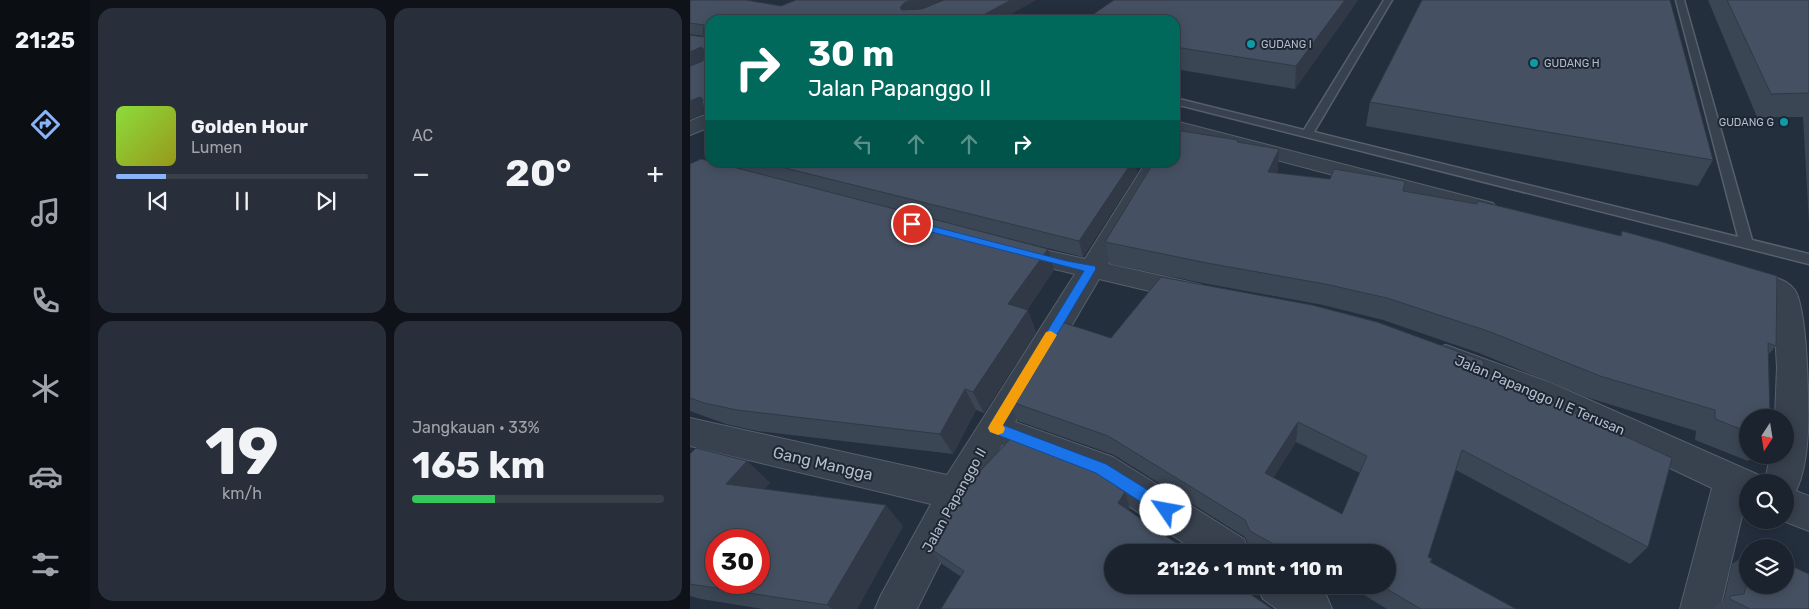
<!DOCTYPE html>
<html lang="id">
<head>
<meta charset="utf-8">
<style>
	body { margin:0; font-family:Rubik,sans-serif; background:#282f3a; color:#f1f3f6; height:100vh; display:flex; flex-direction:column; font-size:19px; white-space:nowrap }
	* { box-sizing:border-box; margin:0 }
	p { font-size:16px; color:#a0a4aa }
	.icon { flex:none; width:28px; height:28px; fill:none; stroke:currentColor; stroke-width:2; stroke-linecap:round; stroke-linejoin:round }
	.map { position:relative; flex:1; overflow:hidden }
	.details { display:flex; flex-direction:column; gap:8px; padding:8px; background:#0f1319; width:600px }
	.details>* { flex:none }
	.guide { position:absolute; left:15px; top:15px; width:475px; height:152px; border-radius:15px; box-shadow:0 2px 12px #0003,0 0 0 1px #39404a; background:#00695c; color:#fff; overflow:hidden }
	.needle { width:32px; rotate:192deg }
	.tools { position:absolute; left:1049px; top:409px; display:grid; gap:10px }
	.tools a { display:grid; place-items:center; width:55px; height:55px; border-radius:50%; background:#1b232e; box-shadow:0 2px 12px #0003,0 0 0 1px #39404a; font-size:25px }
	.speed { position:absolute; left:15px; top:529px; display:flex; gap:10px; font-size:25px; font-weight:700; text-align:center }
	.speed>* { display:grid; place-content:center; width:65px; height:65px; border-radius:50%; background:#1b232e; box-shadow:0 2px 12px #0003,0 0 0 1px #39404a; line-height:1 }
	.speed .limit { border:8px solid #d22; background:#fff; color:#111 }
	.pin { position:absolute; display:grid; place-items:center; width:42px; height:42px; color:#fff; margin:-21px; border:2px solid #fff; border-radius:50%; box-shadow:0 1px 5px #0007 }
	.me { position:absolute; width:55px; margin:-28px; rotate:303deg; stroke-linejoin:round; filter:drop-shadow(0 0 4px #0008) }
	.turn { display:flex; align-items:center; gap:18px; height:105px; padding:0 20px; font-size:22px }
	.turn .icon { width:65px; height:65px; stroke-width:2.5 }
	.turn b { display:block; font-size:35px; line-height:42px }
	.lanes { display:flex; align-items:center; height:48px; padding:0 20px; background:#0003; justify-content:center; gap:25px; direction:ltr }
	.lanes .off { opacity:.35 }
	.big { font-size:38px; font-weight:700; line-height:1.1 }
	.details .card { flex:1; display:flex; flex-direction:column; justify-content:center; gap:8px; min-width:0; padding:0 18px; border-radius:15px; background:#282f3a }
	.details .dial { align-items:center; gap:0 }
	.dial b { font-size:65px; line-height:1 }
	.song { display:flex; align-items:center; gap:15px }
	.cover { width:60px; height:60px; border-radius:8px; background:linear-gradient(135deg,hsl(90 70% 55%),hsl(60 70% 35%)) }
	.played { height:5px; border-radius:2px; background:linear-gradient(90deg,#8ab4f8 20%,#39404a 20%) }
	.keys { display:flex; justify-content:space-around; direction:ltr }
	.heat { display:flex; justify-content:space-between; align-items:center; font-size:28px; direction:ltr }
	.charge { height:8px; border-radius:4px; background:linear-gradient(90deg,#34c759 33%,#39404a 0) }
	.details .tiles { flex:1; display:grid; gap:8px; grid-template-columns:repeat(2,1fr) }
	.trip { position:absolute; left:414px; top:544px; width:292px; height:50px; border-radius:25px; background:#1b232e; box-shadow:0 2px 12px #0003,0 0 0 1px #39404a; font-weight:700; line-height:50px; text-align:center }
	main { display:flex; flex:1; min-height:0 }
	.tabs { display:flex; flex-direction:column; width:90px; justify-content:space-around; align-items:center; background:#0b0e12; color:#a0a4aa }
	.tabs .icon { width:35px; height:35px }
	.tabs .active { color:#8ab4f8 }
	.tabs b { font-size:22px; color:#f1f3f6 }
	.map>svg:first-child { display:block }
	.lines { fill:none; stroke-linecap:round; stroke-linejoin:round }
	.service-casing { stroke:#565f6c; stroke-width:3 }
	.minor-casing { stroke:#565f6c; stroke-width:2 }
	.service { fill:#38414e; fill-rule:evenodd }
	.minor { fill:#38414e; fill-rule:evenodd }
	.wall { fill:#3b4654; fill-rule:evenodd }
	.shaded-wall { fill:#303945 }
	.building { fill:#455162; stroke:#303945; fill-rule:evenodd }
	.route { fill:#1a73e8; stroke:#114b97 }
	.slow { fill:#f59e0b }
	.culture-dot { fill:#0f9aa8; stroke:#1d2633; stroke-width:2 }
	.labels { text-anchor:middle; stroke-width:4; stroke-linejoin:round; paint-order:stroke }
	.far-poi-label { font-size:11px; fill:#b4bcc9; stroke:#1d2633; text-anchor:start }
	.street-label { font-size:14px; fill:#b4bcc9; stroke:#1d2633 }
	.near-street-label { font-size:16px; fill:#b4bcc9; stroke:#1d2633 }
</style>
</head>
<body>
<main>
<nav class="tabs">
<b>21:25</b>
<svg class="icon active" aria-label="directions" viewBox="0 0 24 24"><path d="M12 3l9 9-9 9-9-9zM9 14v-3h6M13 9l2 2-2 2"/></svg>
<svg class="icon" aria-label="music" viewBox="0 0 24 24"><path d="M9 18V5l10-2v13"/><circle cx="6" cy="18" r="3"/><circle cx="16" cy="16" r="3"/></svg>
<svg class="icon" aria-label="phone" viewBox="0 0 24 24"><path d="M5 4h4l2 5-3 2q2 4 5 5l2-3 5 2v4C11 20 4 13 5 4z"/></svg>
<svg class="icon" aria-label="climate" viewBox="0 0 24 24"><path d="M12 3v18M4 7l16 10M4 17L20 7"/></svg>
<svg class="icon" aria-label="car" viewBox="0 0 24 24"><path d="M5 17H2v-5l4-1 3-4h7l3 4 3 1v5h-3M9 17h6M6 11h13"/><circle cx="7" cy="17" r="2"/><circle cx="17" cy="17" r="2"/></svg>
<svg class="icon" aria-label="filters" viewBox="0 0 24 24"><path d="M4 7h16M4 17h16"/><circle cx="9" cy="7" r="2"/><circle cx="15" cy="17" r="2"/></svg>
</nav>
<section class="details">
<div class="tiles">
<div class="card">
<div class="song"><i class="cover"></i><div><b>Golden Hour</b><p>Lumen</p></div></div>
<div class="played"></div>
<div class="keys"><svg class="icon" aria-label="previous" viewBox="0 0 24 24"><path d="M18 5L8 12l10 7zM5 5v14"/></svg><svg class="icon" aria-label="pause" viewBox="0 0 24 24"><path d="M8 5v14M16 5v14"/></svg><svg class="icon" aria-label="next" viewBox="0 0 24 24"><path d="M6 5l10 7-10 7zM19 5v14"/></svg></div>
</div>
<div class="card"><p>AC</p>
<div class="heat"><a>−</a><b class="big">20°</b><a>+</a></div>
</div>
<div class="card dial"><b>19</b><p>km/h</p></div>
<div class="card"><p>Jangkauan · 33%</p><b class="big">165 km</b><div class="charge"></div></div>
</div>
</section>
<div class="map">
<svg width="1119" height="609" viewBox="0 0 1119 609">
	<rect width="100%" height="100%" fill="#242f3e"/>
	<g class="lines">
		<!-- service casing -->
		<g class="service-casing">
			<path id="service" d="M694,0H702L624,132L1048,237L986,0H994L1062,240L1119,254V264L485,104V98L614,130Z"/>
		</g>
		<!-- minor casing -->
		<g class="minor-casing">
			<g id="minor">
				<path d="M20,113V127L0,135V121Z"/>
				<path d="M485,121L803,203L807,208L803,213L795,215L485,133Z"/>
				<path d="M456,162H477L418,264L512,285L515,292L512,299L502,301L409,279L325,422L423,457L554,539L559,552H507L399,479L312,445L279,505L227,609H185L191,595L241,504L0,446V418L257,475L385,274L315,257L311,251L315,245L324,243L395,259Z"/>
				<path d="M1051,270C1067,274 1093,275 1104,289C1118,306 1119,406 1118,432C1117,451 1114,474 1106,491L1119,496V531L1091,520H1095V482H1075L1080,455H1095V418H1085L1087,367L1083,300L1070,292L1042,285L1038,279L1042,273Z"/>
				<path d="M756,345L861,383L1071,476L1073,482H1058V504L1055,503L1030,609H990L1022,488L839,401L745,364L741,356L745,348Z"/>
				<path d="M567,585H622L636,595L642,609H587L573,599Z"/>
			</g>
		</g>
		<!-- service -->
		<use href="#service" class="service"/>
		<!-- minor -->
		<use href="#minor" class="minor"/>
	</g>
	<!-- wall -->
	<g class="wall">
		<path d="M0,0L91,6L106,0H252L231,9L254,0H346L310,20H20V115L18,112L0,119V35L13,37V36L0,34Z"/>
		<path d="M424,0H668L605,89L485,69V20Z"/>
		<path d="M1018,0H1119V223L1113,117H1067Z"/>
		<path d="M680,102L1023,160L1008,186L676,126Z"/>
		<path d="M548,143L588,170L587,173L713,191L930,236L932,231L1086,346L1078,355L1058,418V455H1065L1058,461L1005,440L1006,431L896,397L789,353L693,320L633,305L518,284L420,264L415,242Z"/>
		<path d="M39,162H445L447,173L393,257L226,215L364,270L337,310L346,332L294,413L286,410L263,454L67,431L36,424L0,411V164L66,173L42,166Z"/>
		<path d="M421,338L792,370L958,547L940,564L766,470L738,557L740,562L826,609H697L658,585H698V552H567L560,548L555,537L424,455L328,421L319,401ZM606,442L670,473L652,514L583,478Z"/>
		<path d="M0,454L57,461L80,483L74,489L213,526L167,609H73L11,599L0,596Z"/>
		<path d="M440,509L439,511L270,576L252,564L238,547Z"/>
		<path d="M1058,553V585L1119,609H1021L1034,600L1042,564Z"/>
	</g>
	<!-- shaded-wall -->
	<g class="shaded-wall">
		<path d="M221,0H252L218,15L210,8L214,3Z"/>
		<path d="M321,0H346L310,20H284Z"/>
		<path d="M655,0H668L605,89L606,66Z"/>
		<path d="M11,47L19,60L0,68V52Z"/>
		<path d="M10,97L14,104H12L18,112L0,119V101Z"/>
		<path d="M589,149L588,170L577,192L578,172Z"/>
		<path d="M442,162H445L447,173L393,257L389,241Z"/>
		<path d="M358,249L364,270L326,325L318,304Z"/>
		<path d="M338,310L346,332L294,413L283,392Z"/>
		<path d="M275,389L286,410L263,454L250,434Z"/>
		<path d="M608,422L606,442L574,492L575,473Z"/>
		<path d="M57,461L80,483L61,505L36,484Z"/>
		<path d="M435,492L440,509L433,521L428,503Z"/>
		<path d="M196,505L213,526L167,609H142L137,605Z"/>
	</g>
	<!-- building -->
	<g class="building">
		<path d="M0,0H56L91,6L106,0H221L214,3L210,8L212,10L232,9L254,0H321L284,20H20V104H12L13,99L10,97L0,101V66L13,61L14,49L11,47L0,52V35L13,37L14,25L0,23Z"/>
		<path d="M424,0H655L606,66L485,47V20H395Z"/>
		<path d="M732,0H980L1023,160L680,102Z"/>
		<path d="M1037,0H1119V93L1081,94Z"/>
		<path d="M485,130L548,140L547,142L589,149L578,172L640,179L644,169L715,181L713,191L787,204L788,201L931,236L932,231L976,243L1087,276L1086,346L1078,343L1080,418H1058V432L1025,419V410L910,376L798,331L697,298L635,284L517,263L415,242L464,162H485Z"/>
		<path d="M11,159L20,161V162H24L358,249L318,304L338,310L283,392L275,389L250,434L47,410L14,403L0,398V164Z"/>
		<path d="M71,162H442L389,241Z"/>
		<path d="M471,277L622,305L687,322L794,361L792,370L982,458L958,547L772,450L738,557L742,559L740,562L826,609H731L690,585H698V552H636L632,550L631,552H598L560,531L555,520L418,436L319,401L368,321L421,338ZM608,422L677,456L652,514L575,473Z"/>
		<path d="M323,436L392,463L435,492L428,503L499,552H422V585H547L582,609H251L274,571L238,547L264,499Z"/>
		<path d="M6,448L57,461L36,484L196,505L137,605L0,584V454ZM26,540H69V582H26Z"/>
		<path d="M1095,563L1119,574V609H1060L1040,599V596L1054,594L1058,579V585H1095Z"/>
	</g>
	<!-- route -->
	<path class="route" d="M222,221L377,261L405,266L406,269L313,425L416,464L482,505L484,510L482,515L476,517L471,515L406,473L300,432L298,428L394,271L218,226V222Z"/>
	<!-- slow -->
	<path class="slow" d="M361,331L367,335L313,425L315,429L313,433L308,435L300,432L298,428L300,424L356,332Z"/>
	<!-- markers -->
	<g class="culture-dot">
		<circle cx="561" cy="44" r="5"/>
		<circle cx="844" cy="63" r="5"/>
		<circle cx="1094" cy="122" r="5"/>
	</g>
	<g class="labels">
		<!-- far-poi labels -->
		<g class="far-poi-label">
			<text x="571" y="48">GUDANG I</text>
			<text x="854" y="67">GUDANG H</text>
			<text x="1084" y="126" text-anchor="end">GUDANG G</text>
		</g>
		<!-- street labels -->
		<g class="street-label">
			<text transform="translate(850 395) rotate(23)" y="5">Jalan Papanggo II E Terusan</text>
			<text transform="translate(264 500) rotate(-61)" y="5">Jalan Papanggo II</text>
		</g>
		<!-- near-street labels -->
		<g class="near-street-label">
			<text transform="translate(133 463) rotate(13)" y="6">Gang Mangga</text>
		</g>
	</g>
</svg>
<div class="tools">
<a><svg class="needle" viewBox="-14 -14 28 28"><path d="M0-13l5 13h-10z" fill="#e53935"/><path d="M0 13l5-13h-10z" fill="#a0a4aa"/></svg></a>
<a><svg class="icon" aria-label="search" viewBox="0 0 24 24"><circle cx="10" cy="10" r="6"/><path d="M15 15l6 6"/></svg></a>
<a><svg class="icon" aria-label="layers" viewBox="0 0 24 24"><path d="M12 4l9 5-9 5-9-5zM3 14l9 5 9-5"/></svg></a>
</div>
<div class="speed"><div class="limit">30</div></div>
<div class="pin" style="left:222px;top:224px;background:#d93025"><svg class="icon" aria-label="arrive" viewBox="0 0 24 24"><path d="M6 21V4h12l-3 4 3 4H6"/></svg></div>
<svg class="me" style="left:476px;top:510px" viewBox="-20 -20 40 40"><circle r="19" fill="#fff"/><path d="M0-13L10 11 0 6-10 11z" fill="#1a73e8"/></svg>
<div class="trip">21:26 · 1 mnt · 110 m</div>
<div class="guide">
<div class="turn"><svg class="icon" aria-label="right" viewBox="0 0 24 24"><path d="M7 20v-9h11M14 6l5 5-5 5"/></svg><div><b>30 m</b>Jalan Papanggo II</div></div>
<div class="lanes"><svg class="icon off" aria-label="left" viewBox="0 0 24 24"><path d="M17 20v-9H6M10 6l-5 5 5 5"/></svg><svg class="icon off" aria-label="ahead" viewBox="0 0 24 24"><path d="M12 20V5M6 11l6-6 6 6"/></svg><svg class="icon off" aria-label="ahead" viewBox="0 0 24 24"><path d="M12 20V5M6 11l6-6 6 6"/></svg><svg class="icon" aria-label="right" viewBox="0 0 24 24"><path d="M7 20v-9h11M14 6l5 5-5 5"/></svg></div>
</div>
</div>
</main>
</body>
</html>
